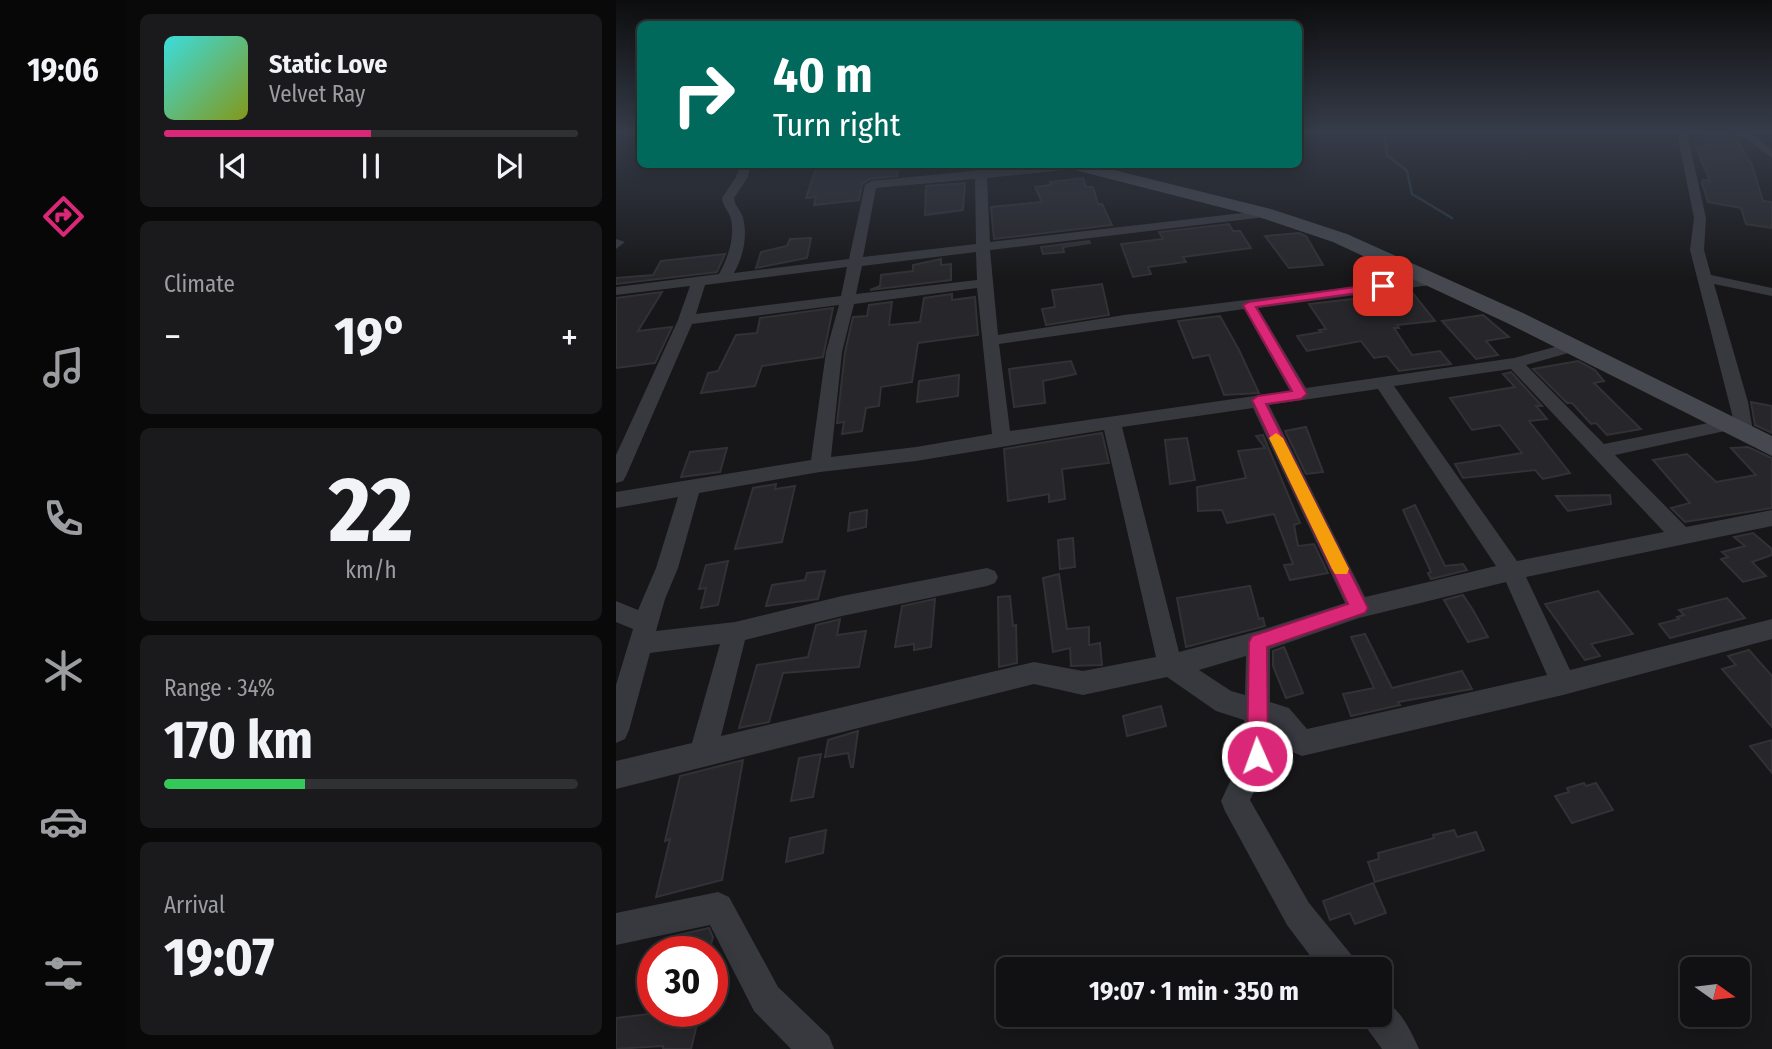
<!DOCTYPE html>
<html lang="en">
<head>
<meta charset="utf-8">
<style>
	body { margin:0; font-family:"Fira Sans Condensed",sans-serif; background:#1a1a1c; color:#f1f3f6; height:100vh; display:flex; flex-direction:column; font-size:26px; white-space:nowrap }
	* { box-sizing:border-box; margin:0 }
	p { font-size:23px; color:#9c9da0 }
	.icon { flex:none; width:38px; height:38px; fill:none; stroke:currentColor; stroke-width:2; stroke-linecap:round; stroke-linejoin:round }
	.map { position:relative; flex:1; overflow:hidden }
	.drawer { display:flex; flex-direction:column; gap:14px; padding:14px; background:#09090a; width:490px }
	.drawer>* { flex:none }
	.hud { position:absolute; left:21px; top:21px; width:665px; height:147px; border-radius:10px; box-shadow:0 4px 18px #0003,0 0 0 2px #303133; background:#00695c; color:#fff; overflow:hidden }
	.needle { width:46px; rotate:104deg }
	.buttons { position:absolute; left:1064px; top:957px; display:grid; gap:14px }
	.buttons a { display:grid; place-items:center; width:70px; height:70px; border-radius:10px; background:#111113; box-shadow:0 4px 18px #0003,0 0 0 2px #303133; font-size:35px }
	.speed { position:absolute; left:21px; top:936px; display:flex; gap:14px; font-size:35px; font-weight:700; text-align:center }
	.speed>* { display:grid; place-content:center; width:91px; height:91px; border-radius:50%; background:#111113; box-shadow:0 4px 18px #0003,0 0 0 2px #303133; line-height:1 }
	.speed .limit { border:10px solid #d22; background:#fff; color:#111 }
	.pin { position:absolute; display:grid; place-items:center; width:60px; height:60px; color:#fff; margin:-30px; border-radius:14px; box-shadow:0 4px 10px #0006 }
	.me { position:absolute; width:77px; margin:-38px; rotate:358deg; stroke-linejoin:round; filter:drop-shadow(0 0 5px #0008) }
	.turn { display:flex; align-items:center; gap:24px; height:147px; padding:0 21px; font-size:32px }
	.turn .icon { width:91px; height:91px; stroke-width:2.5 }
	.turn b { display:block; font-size:49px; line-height:60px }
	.big { font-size:52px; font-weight:700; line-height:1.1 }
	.drawer .card { flex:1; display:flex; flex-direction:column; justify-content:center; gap:10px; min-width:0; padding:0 24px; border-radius:10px; background:#1a1a1c }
	.drawer .dial { align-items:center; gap:0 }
	.dial b { font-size:91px; line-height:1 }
	.song { display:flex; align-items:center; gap:21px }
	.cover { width:84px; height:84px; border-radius:10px; background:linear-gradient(135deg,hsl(180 70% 55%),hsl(70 70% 35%)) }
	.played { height:7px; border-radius:4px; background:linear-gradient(90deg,#db2777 50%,#303133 50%) }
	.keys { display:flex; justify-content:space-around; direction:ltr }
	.heat { display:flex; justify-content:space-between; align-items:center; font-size:38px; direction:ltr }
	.charge { height:10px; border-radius:5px; background:linear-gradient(90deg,#34c759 34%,#303133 0) }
	.trip { position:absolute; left:380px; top:957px; width:396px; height:70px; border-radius:10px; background:#111113; box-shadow:0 4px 18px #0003,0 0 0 2px #303133; font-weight:700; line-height:70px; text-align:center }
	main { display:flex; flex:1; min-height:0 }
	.tab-bar { display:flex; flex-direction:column; width:126px; justify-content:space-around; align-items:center; background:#070708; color:#9c9da0 }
	.tab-bar .icon { width:49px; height:49px }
	.tab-bar .current { color:#db2777 }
	.tab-bar b { font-size:32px; color:#f1f3f6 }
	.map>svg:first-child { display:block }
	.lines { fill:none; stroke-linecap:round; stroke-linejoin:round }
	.stream { stroke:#2b373f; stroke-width:2.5 }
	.building { fill:#27272b; stroke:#313136; stroke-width:2 }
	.minor { fill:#38393f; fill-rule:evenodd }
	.secondary { fill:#45484f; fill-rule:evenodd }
	.route { fill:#db2777; stroke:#8e194d; stroke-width:2 }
	.slow { fill:#f59e0b }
</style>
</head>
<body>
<main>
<nav class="tab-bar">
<b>19:06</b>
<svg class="icon current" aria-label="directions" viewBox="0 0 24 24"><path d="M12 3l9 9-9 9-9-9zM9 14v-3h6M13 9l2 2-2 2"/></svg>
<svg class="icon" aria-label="music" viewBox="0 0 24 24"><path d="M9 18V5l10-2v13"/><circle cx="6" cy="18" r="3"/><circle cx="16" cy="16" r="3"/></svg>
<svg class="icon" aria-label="phone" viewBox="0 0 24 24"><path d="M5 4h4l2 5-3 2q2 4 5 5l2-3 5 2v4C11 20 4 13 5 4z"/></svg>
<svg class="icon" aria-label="climate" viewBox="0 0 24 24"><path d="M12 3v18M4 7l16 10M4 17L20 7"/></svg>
<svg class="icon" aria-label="car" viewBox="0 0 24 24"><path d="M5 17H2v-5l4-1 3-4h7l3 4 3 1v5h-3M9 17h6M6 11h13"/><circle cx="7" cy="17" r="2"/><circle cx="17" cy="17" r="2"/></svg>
<svg class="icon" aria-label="filters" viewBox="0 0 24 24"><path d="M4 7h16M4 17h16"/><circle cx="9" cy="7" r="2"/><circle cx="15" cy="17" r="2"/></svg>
</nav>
<section class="drawer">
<div class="card">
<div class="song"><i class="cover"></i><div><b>Static Love</b><p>Velvet Ray</p></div></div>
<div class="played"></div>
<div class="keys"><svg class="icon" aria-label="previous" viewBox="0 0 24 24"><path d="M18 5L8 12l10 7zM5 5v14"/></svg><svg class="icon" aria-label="pause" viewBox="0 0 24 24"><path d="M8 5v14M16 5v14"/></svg><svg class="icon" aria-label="next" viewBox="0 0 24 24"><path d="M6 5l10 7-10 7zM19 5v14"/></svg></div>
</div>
<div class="card"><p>Climate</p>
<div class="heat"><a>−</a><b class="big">19°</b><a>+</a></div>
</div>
<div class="card dial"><b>22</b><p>km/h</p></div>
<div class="card"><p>Range · 34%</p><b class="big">170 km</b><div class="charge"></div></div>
<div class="card"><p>Arrival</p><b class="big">19:07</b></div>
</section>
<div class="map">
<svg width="1156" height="1049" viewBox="0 0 1156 1049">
	<rect width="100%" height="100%" fill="#171719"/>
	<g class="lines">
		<!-- stream -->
		<path class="stream" d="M764,133L769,138L771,155L791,171L796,194L836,218"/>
	</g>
	<!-- building -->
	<g class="building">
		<path d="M1086,133L1110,134L1120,138L1136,165L1147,201L1156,202V228L1130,224L1125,208L1092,202L1086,183L1087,180L1094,181L1080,148L1093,146Z"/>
		<path d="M257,164H283L281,176L254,179L246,184L243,200L198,205L200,197L190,198L200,169Z"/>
		<path d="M467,178L470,187H477L482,204H486L496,225L378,239L375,207L426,202L419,187L435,185L434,182Z"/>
		<path d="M349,183L347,210L309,215L310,186Z"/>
		<path d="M613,224L617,231H624L635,248L567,257L570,262L532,267L535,274L517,277L505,244L547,239L543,232Z"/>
		<path d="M683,233L690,236L707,265L673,268L649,236Z"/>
		<path d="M195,238L191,258L140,268L145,252L171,246L174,239Z"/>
		<path d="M473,241L474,243L447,247L448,252L427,254L425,247Z"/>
		<path d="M109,254L101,272L0,284V278L37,275L45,261Z"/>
		<path d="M325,259V265L335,264V280L254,290L264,286L265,275L297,271V265Z"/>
		<path d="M486,284L493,315L430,325L426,309L439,307L436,290Z"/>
		<path d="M46,292L22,331L56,327L39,363L0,368V298Z"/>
		<path d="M796,292L819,321L781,325L783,328H778L796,355L824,351L835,364L783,371L771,356L758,358L745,341L691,351L681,336L705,332L703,330L710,329L693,304Z"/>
		<path d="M336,294V300L359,297L362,335L302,343L296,382L265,387L263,406L250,408L246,431L226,434L228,422L221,423L229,352L237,317L251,316L253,305L276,302L273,325L304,322L308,298Z"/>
		<path d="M217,308L207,357L146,366L139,386L85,393L92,373L102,371L120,335L141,333L144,318Z"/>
		<path d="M867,315L893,337L870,341L882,355L860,359L826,321Z"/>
		<path d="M604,316L623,350L643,393L608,395L593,355L577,358L562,321Z"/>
		<path d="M455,361L460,374L427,381L429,403L398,407L393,369Z"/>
		<path d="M962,361L979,370L988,381L978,383L1025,429L991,435L980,423L975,424L956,403H951L917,369Z"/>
		<path d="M895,372L926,406H920L931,419L913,421L954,473L927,479L919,470L847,478L839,464L906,453L884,425L856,430L834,398L899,387L887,374Z"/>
		<path d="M343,375L342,396L301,402L303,381Z"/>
		<path d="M1135,402L1156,406V433L1139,425Z"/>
		<path d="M690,427L707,472L690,474L669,431Z"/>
		<path d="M486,433L493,463L446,469L449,499L433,502V494L392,501L388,449Z"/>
		<path d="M647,435L684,523L678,525L682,546L698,544L712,573L674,580L668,565L677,564L658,514L611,523L606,510L582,511L581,487L630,478L622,451L649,448L640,436Z"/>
		<path d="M571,438L579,480L554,484L549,440Z"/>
		<path d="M1132,447L1156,458V508L1069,522L1055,508L1074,503L1037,460L1071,454L1100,482L1140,475L1115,448Z"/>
		<path d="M111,448L104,472L65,477L74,452Z"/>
		<path d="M160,484L159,489L179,486L166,542L119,549L137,488Z"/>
		<path d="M994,495L995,504L952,511L940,496Z"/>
		<path d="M799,505L829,566L847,564L851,570L815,579L812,573L815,572L787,510Z"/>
		<path d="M251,510L250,527L232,531L234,513Z"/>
		<path d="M1137,533L1156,549V555L1136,562L1150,576L1127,582L1105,559L1112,557L1106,552L1129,546L1118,537Z"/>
		<path d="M457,538L459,567L444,569L442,540Z"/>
		<path d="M112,561L102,605L85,608L90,588L83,589L90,565Z"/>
		<path d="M209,571L202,599L150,606L156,585L189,580L191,573Z"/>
		<path d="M443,574L451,629L473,627V645L484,643L486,665L455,666L454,648L437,652L427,578Z"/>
		<path d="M634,586L643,619L647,618L649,626L570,647L561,598Z"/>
		<path d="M982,591L1017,634L975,644L984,656L969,660L929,604Z"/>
		<path d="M847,595L857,610L872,637L852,642L828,600Z"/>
		<path d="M394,596L397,626L400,625L401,663L383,667L382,597Z"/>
		<path d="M1111,598L1129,618L1054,638L1043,624L1063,619L1061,617L1068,615L1063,610Z"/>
		<path d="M319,599L315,647L298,650V644L279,647L286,606Z"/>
		<path d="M224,619L221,635L250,631L243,667L167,673L153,722L123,728L141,665L192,657L200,625Z"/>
		<path d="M749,634L776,688L846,671L856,689L782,702L784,705L735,716L727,694L758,688L735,637Z"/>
		<path d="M668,647L687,693L670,698L657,666V651Z"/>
		<path d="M1133,650L1156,676V727L1106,669L1120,665L1112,656Z"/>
		<path d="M545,706L550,726L511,736L507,716Z"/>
		<path d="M242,731L237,767H235L232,753L209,757L212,740Z"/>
		<path d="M1156,740V773L1134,746Z"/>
		<path d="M205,754L197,797L175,801L183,758Z"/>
		<path d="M127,760L106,880L40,897L54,839L49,841L64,776Z"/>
		<path d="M968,783L970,786L980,783L997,810L956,823L939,796L953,792L951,788Z"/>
		<path d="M210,830L207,853L170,862L174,838Z"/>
		<path d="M838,830L841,837L860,832L868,850L759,882L752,862L763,859L762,853L818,838L817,835Z"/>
		<path d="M757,883L770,913L739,924L734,913L714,920L707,901Z"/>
		<path d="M93,928L97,937L93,952H57L62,935Z"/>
		<path d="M49,1012H84L75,1049H47V1046L0,1049V1018Z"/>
	</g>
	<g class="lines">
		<!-- minor -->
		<g class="minor">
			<path d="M1061,133H1071L1090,218L1088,250L1095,275L1156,288V296L1098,284L1132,402L1137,431L1135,435H1121L1118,429L999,455L1070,527L1156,510V526L910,577L954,670L1156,619V639L947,695L686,756L676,752L655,727V756L634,800L693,903L738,958L742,970H705L671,925L609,811L605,801L627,754L628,720L600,711L551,677L467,695L418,684L0,789V761L76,743L104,644L34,653L13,730L9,739L0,743V685L17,629L0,622V601L22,610L40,568L62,497L0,508V492L195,460L210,352L223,305L76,324L10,476L7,481L0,483V455L62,320L74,286L0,295V287L103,274C112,258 119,238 115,219C113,211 107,207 106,198L120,177L124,164H135L132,177L118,198C119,207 125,210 127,218C132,236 127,257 118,273L233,259L249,185L255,181L365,170L464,164L463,168L459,169L371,178L374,242L653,210L655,213L649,217L374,250L382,335L508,315L817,277L824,281L822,284L642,308L690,388L898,358L957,342L963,344L965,347L963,350L910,365L988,444L1117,418L1074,250L1078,218ZM359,179L360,244L247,257L260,188ZM360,252L361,280L240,294L246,266ZM231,267L225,296L80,314L89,285ZM361,288L376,434L300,447L215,457L226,352L238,304ZM628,309L674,391L394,431L383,344ZM895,369L1048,532L901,561L778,386ZM762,389L880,566L749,597L653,405ZM637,408L729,603L642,631L563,652L506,427ZM488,430L540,657L467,671L418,662L105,736L129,640L226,616L371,586L379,583L382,577L379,571L371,568L226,596L119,622L40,631L49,599L62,568L83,493L204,472L300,461ZM890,582L931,675L691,729L673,708L654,702V649L743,618ZM630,656L629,695L615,691L583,670Z"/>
			<path d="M1112,133L1136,134L1156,150V158L1129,138Z"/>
			<path d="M0,239L9,242L0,249Z"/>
			<path d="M102,892L113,897L162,987L213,1036L218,1049H175L138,1011L94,925L0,945V913Z"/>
			<path d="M763,998C784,1007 794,1029 803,1049H766L750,1027L745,1015H763Z"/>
		</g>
		<!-- secondary -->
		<path class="secondary" d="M445,164H474L655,209L731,234L907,313L1156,436V456L891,323L717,242L643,217L447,167Z"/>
	</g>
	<!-- sky -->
	<linearGradient id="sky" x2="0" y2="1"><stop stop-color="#0d0d0e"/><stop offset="0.47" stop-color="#363c49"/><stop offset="1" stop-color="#363c49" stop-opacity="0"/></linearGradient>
	<rect width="1156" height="280" fill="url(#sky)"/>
	<!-- route -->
	<path class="route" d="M767,283L771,284V289L640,307L691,394L685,399L650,404L752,608L749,613L651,647L652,756L649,763L641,766L634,763L631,756L633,642L636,636L732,604L636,400L642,396L676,391L627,305L633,302Z"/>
	<!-- slow -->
	<path class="slow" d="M660,433L667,438L733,569L731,574H719L716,569L653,438Z"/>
</svg>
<div class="buttons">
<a><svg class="needle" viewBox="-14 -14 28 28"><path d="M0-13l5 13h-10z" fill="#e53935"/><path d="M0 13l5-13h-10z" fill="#9c9da0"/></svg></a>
</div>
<div class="speed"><div class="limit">30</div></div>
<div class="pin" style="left:767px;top:286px;background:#d93025"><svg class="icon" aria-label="arrive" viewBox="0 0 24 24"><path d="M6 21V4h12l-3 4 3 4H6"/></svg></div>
<svg class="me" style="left:641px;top:756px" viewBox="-20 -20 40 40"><circle r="17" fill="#db2777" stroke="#fff" stroke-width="3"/><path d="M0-11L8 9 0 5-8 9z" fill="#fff"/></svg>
<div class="trip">19:07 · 1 min · 350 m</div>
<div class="hud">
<div class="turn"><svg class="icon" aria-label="right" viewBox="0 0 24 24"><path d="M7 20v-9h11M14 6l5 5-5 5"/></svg><div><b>40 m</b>Turn right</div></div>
</div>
</div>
</main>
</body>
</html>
